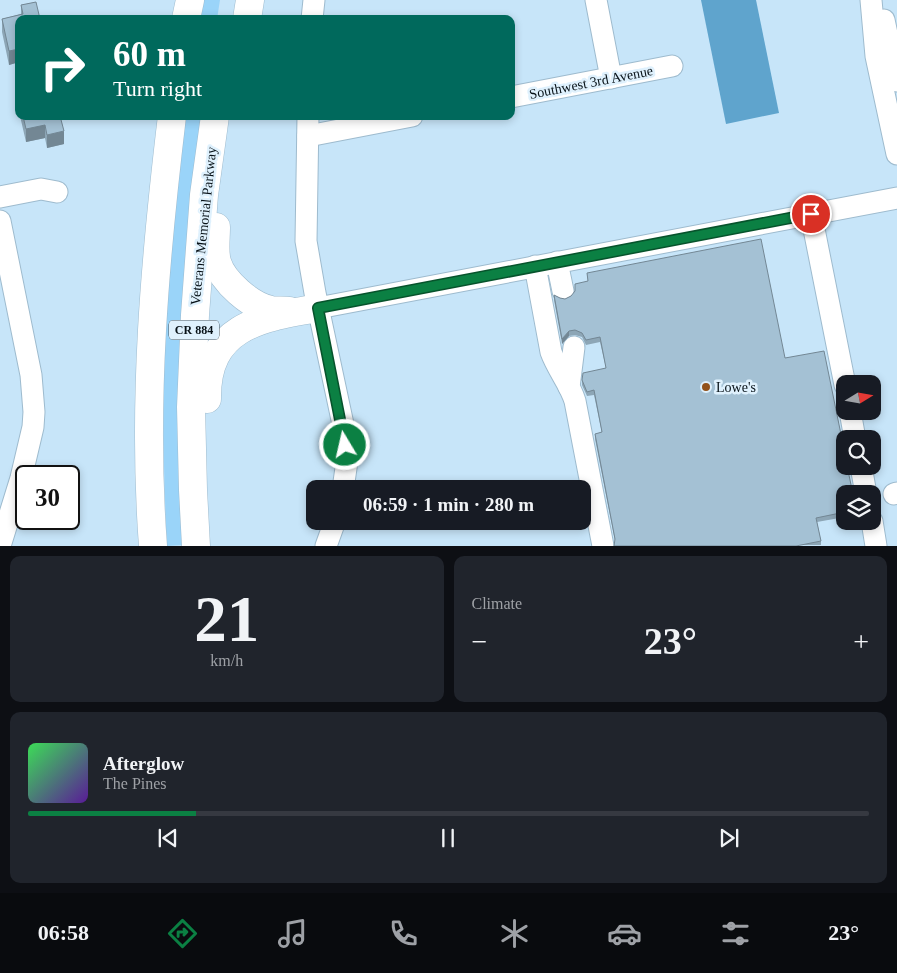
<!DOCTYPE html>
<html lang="en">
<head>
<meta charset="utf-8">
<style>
	body { margin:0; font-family:"Times New Roman",serif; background:#20242c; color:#f1f3f6; height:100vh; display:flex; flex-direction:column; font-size:19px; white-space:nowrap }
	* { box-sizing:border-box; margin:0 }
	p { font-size:16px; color:#9ea1a6 }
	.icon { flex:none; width:28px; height:28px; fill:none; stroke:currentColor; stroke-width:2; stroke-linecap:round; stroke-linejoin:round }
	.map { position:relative; height:546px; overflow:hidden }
	.details { display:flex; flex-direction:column; gap:10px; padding:10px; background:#0d0f14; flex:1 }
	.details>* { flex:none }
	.banner { position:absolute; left:15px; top:15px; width:500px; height:105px; border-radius:10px; box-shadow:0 2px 8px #0003; background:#00695c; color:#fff; overflow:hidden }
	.needle { width:32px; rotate:79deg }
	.tools { position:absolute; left:836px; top:375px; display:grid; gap:10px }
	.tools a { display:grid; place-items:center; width:45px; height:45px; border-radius:10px; background:#171b24; box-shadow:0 2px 8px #0003; font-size:25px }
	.speed { position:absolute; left:15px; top:465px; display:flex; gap:10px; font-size:25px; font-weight:700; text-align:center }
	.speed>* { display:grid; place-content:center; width:65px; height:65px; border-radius:50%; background:#171b24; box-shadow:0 2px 8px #0003; line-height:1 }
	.speed .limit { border:2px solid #111; border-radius:8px; background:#fff; color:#111 }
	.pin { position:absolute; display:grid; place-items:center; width:42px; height:42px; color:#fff; margin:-21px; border:2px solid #fff; border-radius:50%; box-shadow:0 1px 5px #0007 }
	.me { position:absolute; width:55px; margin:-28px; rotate:351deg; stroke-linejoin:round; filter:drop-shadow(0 0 4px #0008) }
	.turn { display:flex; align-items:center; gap:18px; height:105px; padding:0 15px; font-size:22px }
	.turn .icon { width:65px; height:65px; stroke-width:2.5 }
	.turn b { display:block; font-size:35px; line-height:42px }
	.big { font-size:38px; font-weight:700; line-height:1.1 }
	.details .widget { flex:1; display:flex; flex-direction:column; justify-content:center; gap:8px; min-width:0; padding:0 18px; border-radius:10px; background:#20242c }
	.details .dial { align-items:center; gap:0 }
	.dial b { font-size:65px; line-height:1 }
	.song { display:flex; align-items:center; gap:15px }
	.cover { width:60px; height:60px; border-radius:8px; background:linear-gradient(135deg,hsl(130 70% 55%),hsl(270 70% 35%)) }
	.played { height:5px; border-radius:2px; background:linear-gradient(90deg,#0b8043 20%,#363941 20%) }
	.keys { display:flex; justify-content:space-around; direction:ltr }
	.heat { display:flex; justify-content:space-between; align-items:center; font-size:28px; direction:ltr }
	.details .tiles { flex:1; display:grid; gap:10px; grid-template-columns:1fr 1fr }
	.widget:last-child { grid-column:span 2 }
	.trip { position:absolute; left:306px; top:480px; width:285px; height:50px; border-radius:10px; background:#171b24; box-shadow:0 2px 8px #0003; font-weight:700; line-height:50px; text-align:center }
	.dock { display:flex; height:80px; justify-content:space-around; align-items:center; background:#090b0e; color:#9ea1a6 }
	.dock .icon { width:35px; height:35px }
	.dock .on { color:#0b8043 }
	.dock b { font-size:22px; color:#f1f3f6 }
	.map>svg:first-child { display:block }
	.green { fill:#9ad4f9 }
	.water { fill:#5fa4cd }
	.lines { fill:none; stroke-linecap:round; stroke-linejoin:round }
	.minor-casing { stroke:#9ebbce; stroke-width:23 }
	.highway-casing { stroke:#9ebbce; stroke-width:29 }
	.minor { stroke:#fff; stroke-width:21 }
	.highway { stroke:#fff; stroke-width:28 }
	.wall { fill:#8da6b6 }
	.shaded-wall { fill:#738794 }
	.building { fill:#a4c1d4; stroke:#738794 }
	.route-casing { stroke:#07532c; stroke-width:12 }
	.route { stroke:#0b8043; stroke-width:9 }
	.poi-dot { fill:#92521b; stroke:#dff1fd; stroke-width:2 }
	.labels { text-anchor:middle; stroke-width:5; stroke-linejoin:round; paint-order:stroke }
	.shield { fill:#dff1fd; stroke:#48545c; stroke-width:1 }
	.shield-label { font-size:12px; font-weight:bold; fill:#071117 }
	.street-label { font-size:14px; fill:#071117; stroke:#dff1fd }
	.poi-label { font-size:14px; fill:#071117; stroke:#dff1fd; text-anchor:start }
</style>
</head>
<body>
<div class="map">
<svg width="897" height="546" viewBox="0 0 897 546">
	<rect width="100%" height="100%" fill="#c7e5f9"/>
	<!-- green -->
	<g class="green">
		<path d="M204,0H220L217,19H200Z"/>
		<path d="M184,116H201L188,230L183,545L167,546C162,450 162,355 169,260C172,212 179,164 184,116Z"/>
	</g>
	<!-- water -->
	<path class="water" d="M701,0H756L779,113L726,124Z"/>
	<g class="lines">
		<!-- minor casing -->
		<g class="minor-casing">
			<g id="minor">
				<path d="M596,0L611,78"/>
				<path d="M871,0L876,56L897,154"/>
				<path d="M312,19L314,0"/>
				<path d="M884,20L897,81"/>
				<path d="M511,97L672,66"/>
				<path d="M308,116L306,241L315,293L344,429L347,461L343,489"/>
				<path d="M308,136L412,116"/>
				<path d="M0,197L41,189L57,192"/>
				<path d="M811,214L845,385"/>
				<path d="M0,221L31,375L34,412L33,427L21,478L0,546"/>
				<path d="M557,262L563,291"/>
				<path d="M535,266L551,352C557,369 570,384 575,401L603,546"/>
				<path d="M318,308L897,198"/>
				<path d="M569,387L574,347"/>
				<path d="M850,411L855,439"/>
				<path d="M861,466L866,494"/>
				<path d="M894,494L897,493"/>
				<path d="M872,521L876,546"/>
				<path d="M326,546L335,521"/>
			</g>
		</g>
		<!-- highway casing -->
		<g class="highway-casing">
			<g id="highway">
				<path d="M186,19L190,0"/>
				<path d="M247,19L250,0"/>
				<path d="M216,227C216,238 214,252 217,262C223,282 251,306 271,310C277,311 284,310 290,311"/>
				<path d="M207,399C206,326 260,318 318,308"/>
				<path d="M153,546C142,402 155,258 172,116"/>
				<path d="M196,546L193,490L191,407L195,315L204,195L215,116"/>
			</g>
		</g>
		<!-- minor -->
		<use href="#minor" class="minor"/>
		<!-- highway -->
		<use href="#highway" class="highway"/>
	</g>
	<!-- wall -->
	<g class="wall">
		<path d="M36,2L19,19V62L9,65L2,32V19L21,14V5Z"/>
		<path d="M20,116H60L64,144L47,148L45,138L26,142Z"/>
		<path d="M587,273L785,358L845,494V517L817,522L821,541V545L614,546L615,541L595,439V434L602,433L594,395L587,396L582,385V380L606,368L600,342L586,345L582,337L575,335L569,336L562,344L554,300V295L560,298L565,299L571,296L588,282Z"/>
	</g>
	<!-- shaded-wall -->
	<g class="shaded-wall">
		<path d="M19,49V62L9,65V51Z"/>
		<path d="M45,125V138L26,142V129Z"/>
		<path d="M64,131V144L47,148V135Z"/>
		<path d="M569,331V336L562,344V339Z"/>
	</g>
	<!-- building -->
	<g class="building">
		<path d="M36,2L40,19H19V49L9,51L2,19L23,14L21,5Z"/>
		<path d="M23,116H60L64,131L47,135L45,125L26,129Z"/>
		<path d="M761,239L785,358L824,351L845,454V466H847L853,494H845V512L816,518L821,541L796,546H614L615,539L595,434L602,432L594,390L587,392L582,380L583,373L606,368L600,337L586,340L582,333L575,330L569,331L562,339L554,295L560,298L565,299L571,296L575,291V284L588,281L587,273Z"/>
	</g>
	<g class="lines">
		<!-- route casing -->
		<g class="route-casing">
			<path id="route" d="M345,445L318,308L811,214"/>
		</g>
		<!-- route -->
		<use href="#route" class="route"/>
	</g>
	<!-- markers -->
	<circle class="poi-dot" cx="706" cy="387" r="5"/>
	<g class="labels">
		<!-- shield labels -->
		<rect class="shield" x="169" y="320.5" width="50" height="19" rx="4"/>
		<g class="shield-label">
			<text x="194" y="334">CR 884</text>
		</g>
		<!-- street labels -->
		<g class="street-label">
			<text transform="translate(591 82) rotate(-11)" y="5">Southwest 3rd Avenue</text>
			<text transform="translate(203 226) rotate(-84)" y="5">Veterans Memorial Parkway</text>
		</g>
		<!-- poi labels -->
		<g class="poi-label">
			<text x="716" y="392">Lowe's</text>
		</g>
	</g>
</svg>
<div class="tools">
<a><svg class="needle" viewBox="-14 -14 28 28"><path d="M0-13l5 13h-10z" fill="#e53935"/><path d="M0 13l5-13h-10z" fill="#9ea1a6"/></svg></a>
<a><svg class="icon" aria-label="search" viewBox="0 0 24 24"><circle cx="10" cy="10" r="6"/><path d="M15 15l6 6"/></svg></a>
<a><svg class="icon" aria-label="layers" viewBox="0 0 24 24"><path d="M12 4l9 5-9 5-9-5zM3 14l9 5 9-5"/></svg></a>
</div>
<div class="speed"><div class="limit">30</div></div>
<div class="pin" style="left:811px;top:214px;background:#d93025"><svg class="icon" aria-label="arrive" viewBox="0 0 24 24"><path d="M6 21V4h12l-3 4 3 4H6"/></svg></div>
<svg class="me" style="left:345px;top:445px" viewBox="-20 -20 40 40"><circle r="17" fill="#0b8043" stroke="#fff" stroke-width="3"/><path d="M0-11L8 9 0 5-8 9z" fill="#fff"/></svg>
<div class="trip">06:59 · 1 min · 280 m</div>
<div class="banner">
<div class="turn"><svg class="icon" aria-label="right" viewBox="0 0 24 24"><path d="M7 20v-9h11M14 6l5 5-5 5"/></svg><div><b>60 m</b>Turn right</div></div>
</div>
</div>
<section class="details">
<div class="tiles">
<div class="widget dial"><b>21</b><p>km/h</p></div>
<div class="widget"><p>Climate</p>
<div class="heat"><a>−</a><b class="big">23°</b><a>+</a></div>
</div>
<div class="widget">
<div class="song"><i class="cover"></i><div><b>Afterglow</b><p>The Pines</p></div></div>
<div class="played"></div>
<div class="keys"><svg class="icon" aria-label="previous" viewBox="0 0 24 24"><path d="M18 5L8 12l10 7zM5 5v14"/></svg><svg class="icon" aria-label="pause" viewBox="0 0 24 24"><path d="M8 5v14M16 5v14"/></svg><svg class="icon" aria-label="next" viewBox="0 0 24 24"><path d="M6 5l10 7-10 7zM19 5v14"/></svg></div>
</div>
</div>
</section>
<nav class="dock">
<b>06:58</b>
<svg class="icon on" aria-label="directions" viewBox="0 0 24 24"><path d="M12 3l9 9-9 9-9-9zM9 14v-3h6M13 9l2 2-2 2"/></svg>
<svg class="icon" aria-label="music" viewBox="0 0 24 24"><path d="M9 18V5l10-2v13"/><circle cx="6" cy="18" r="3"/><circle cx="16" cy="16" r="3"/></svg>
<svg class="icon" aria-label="phone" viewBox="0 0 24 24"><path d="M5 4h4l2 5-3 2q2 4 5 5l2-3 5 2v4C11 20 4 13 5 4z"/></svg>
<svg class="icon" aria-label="climate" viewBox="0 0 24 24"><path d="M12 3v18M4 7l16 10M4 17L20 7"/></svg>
<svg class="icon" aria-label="car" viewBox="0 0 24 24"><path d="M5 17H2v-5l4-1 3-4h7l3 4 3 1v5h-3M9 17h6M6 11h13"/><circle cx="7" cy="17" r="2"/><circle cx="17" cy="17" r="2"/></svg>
<svg class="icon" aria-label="filters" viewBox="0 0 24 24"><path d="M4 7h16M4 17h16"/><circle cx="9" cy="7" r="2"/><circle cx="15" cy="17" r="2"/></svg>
<b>23°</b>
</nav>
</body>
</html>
